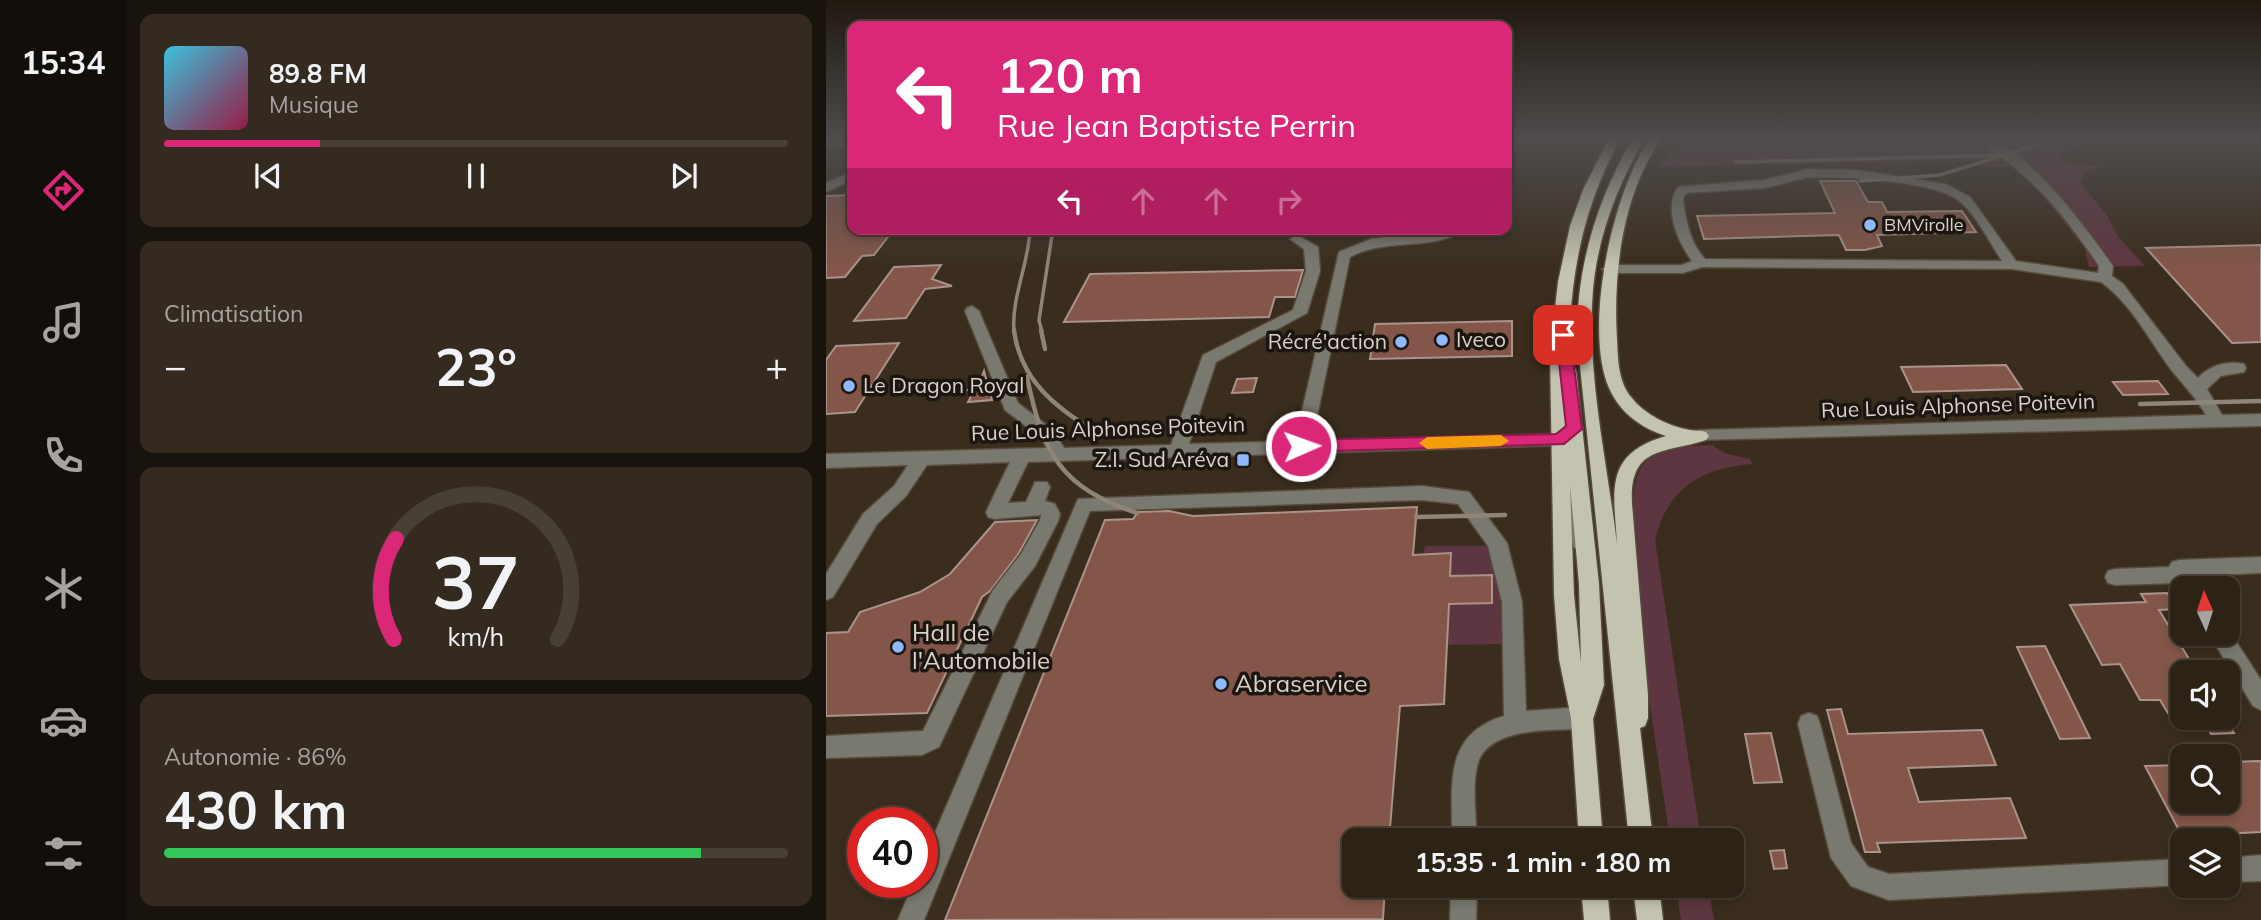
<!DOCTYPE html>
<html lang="fr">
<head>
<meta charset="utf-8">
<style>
	body { margin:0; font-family:Mulish,sans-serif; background:#342a1f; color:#f1f3f6; height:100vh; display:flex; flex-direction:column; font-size:26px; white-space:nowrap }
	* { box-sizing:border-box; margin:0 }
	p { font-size:23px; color:#a6a4a1 }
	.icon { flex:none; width:38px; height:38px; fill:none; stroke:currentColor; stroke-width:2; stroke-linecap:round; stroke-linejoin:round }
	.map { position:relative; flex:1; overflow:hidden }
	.details { display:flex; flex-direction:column; gap:14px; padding:14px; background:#18130c; width:700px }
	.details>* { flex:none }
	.guide { position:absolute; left:21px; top:21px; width:665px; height:214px; border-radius:14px; box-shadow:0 4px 10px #0003,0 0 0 2px #483f35; background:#db2777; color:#fff; overflow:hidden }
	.needle { width:46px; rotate:357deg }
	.controls { position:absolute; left:1344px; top:576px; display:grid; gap:14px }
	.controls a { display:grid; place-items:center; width:70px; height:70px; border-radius:14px; background:#2c2216; box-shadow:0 4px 10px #0003,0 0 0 2px #483f35; font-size:35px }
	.speed { position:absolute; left:21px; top:807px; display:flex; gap:14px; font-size:35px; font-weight:700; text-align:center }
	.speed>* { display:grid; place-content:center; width:91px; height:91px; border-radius:50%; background:#2c2216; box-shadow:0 4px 10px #0003,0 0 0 2px #483f35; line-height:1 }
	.speed .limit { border:10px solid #d22; background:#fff; color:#111 }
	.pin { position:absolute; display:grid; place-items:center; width:60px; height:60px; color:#fff; margin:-30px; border-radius:14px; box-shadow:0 4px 10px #0006 }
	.me { position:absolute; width:77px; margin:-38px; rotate:88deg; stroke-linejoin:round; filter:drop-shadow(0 0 5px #0008) }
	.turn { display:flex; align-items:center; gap:24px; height:147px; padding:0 35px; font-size:32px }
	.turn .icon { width:91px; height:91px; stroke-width:2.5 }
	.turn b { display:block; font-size:49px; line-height:60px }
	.lanes { display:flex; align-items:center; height:66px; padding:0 35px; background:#0003; justify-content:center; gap:35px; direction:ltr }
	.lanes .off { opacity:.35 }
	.big { font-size:52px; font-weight:700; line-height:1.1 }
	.details .widget { flex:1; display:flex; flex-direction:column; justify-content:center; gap:10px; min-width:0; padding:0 24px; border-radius:14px; background:#342a1f }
	.details .dial { align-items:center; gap:0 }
	.dial svg { height:182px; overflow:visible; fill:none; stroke:#483f35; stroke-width:7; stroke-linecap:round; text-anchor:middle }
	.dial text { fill:#f1f3f6; stroke:none }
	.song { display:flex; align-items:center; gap:21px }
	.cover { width:84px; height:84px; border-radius:10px; background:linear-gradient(135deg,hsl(190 70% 55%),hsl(340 70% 35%)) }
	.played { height:7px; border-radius:4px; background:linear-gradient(90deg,#db2777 25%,#483f35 25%) }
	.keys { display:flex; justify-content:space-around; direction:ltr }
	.heat { display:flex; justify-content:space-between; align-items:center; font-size:38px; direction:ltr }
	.charge { height:10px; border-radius:5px; background:linear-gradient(90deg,#34c759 86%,#483f35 0) }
	.trip { position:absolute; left:516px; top:828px; width:402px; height:70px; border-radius:14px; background:#2c2216; box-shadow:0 4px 10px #0003,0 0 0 2px #483f35; font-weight:700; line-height:70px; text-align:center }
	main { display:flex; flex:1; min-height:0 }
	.tab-bar { display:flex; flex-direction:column; width:126px; justify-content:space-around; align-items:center; background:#120e09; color:#a6a4a1 }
	.tab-bar .icon { width:49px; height:49px }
	.tab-bar .active { color:#db2777 }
	.tab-bar b { font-size:32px; color:#f1f3f6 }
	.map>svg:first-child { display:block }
	.green { fill:#5e3641 }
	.building { fill:#835649; stroke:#ab928b; stroke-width:2 }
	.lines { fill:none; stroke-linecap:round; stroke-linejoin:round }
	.minor-casing { stroke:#574b3d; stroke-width:3 }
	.major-casing { stroke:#574b3d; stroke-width:3 }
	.minor { fill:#7a7970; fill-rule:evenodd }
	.major { fill:#c4c3af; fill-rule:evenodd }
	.rail-far1 { stroke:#8f8478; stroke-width:3.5 }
	.rail { stroke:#8f8478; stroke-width:4.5 }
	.route { fill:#db2777; stroke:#8e194d; stroke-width:2 }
	.slow { fill:#f59e0b }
	.poi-dot { fill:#90b8fd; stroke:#1c1610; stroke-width:2.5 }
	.labels { text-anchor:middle; stroke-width:7; stroke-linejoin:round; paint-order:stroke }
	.far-poi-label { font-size:18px; fill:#dad1c8; stroke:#1c1610; text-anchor:start }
	.poi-label { font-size:21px; fill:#dad1c8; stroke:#1c1610; text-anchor:start }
	.street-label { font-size:21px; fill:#dad1c8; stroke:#1c1610 }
	.near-poi-label { font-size:24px; fill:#dad1c8; stroke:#1c1610; text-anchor:start }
</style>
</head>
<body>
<main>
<nav class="tab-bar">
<b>15:34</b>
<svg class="icon active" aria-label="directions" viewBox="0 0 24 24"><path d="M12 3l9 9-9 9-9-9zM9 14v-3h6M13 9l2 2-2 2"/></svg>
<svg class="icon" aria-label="music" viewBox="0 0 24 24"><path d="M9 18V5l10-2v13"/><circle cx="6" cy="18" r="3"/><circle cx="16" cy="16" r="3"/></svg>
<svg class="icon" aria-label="phone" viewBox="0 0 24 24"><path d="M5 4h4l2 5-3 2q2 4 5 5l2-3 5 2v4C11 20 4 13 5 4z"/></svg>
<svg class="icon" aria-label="climate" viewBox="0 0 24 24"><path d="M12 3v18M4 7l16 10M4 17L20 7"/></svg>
<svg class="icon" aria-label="car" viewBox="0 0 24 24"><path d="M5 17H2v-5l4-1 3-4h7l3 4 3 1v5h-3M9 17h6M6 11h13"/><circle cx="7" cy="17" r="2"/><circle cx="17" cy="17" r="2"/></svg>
<svg class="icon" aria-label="filters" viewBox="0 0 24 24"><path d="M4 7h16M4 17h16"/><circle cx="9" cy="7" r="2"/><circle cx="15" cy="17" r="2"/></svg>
</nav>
<section class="details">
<div class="widget">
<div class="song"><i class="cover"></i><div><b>89.8 FM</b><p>Musique</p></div></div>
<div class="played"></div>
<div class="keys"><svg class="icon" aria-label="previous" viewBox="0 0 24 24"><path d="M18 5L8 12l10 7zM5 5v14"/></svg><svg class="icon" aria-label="pause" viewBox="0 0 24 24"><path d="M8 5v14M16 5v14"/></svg><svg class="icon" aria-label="next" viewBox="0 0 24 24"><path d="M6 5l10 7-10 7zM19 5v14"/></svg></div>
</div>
<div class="widget"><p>Climatisation</p>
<div class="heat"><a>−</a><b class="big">23°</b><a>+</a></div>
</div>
<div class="widget dial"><svg viewBox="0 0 100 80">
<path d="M14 69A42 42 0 1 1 86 69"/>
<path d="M14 69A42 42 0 0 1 15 25" stroke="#db2777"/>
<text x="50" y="56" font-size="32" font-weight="700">37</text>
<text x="50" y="72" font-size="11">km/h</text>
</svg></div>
<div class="widget"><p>Autonomie · 86%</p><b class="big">430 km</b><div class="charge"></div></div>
</section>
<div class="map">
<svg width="1435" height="920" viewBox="0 0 1435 920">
	<rect width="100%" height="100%" fill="#3a2d1e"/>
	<!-- green -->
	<g class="green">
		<path d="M861,138H1281C1265,141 1245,145 1233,157L1244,164L1278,166L1260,173L1255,183L1282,217L1292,236L1319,266L1263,267L1258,247L1193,167H1160L1155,160L833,167Z"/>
		<path d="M886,445L898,453L924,459L926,464C875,468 841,489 829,540L875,840H844C836,777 789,514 814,470C828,444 861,447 886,445Z"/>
		<path d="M599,546H659L665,549L677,592L678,644L620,645L623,604L666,603V575L624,576L597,554Z"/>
		<path d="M850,886H882L888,920H855Z"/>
	</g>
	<!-- building -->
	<g class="building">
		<path d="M994,181H1030L1042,202H1056L1061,212L1136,211L1150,232L1051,235L1056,246L1039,250H1020L1013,235L878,239L871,216L1009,213Z"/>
		<path d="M26,195V229H68L48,255L36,256L19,277L0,278V196Z"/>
		<path d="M1435,245V342L1406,343L1320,248Z"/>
		<path d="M115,265L106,279L126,286L99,289L80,318L28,321L68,267Z"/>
		<path d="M477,270L469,297H449L443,317L238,322L264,274Z"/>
		<path d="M686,321V356L544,359L549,324Z"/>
		<path d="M73,343L29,412L0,414V360L10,346Z"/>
		<path d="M1180,365L1196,389L1087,392L1075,367Z"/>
		<path d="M158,371L166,400L142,402L149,389L142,390L150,376H156Z"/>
		<path d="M431,378L427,392L406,393L411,379Z"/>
		<path d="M1332,381L1342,394L1297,395L1287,382Z"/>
		<path d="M591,507L587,555L625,553L624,576L666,575V603L623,604L618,704L574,706L563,840H528V886H559L557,919L119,920L279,520L307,519L312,512L343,511L367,516Z"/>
		<path d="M211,520L193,553L164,591L156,597L101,713L0,716V633L22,632L34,612L94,592L124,574L169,522Z"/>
		<path d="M1341,593L1352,609L1333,610L1371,672H1356V718H1345L1334,700H1314L1294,664L1276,665L1244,605L1320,602L1315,594Z"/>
		<path d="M1219,646L1264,738L1234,739L1191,647Z"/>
		<path d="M1015,709L1022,734L1156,730L1170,765L1082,768L1093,802L1184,798L1200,838L1051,843L1054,852H1039L1001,710Z"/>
		<path d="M1376,718H1398L1408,733L1385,734Z"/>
		<path d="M945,733L956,782L928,783L919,734Z"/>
		<path d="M1435,761V832L1356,836L1319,766L1356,765V802H1402V762Z"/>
		<path d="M958,850L961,868L948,869L944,851Z"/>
	</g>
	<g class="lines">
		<!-- minor casing -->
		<g class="minor-casing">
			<g id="minor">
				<path d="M1163,145C1198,140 1268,239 1287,266L1286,276L1297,284L1360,366L1372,378C1383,366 1401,360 1418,364L1420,368L1418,372L1395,376L1381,389L1396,415L1435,414V426L868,440L865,436L868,432L874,430L1380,415C1369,396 1360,388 1347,372C1324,342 1306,304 1275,282L1186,269L876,267L857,273H783L776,269L783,265H856L866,261C852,242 837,209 852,187L937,180L983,169L1031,170L1119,184L1144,197L1190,261L1272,273L1273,266C1242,220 1210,179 1163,149ZM983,177C1017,177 1112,180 1136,203C1152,218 1164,243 1176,261L879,259C864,243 859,219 857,198L860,193L939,188Z"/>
				<path d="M26,172V180L0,192V183Z"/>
				<path d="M619,229H638C611,252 559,237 524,257L486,441L733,434L739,435L742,440L739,445L202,462L182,503L200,502L209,482H221L224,487L219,501L229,504L234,514L232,521L209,566L181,602L113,747L96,755L0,758V736L97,731L167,590L195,554L214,520L215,515L169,519L162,517L160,512L184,462L101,465L80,496L51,524L7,597L0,600V574L37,514L68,486L82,465L0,468V454L221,448L215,438L179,410L139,311L141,308L146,306L153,311L192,403L227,430L238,448L345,445L377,355L467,310L480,271L478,249L464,239L471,235L492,247L494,271L481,313L390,362L363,444L469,441L513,252L545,239Z"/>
				<path d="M742,459L748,461L751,466L756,519L765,542L762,548L755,550L748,548L738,519L733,466L736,461Z"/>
				<path d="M596,486L643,492L681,543L696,602L700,711L756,707L764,710L767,718L764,726L756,729C726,730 663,727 652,763C645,787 651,815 650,840H626C627,788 615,735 678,716L676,602L662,546L632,504L596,500L264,511L98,920H72L88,882H96V863L252,499Z"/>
				<path d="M1435,557V573L1359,576L1356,581L1349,583L1289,585L1282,583L1279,577L1282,571L1289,569L1343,567L1346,562L1353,560Z"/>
				<path d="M1402,629L1435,680V710L1427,706L1383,634H1402Z"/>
				<path d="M983,713L991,716L994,724L1025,843L1042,867L1063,874L1356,859V885L1063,900L1025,886L1005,858L972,724L975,716Z"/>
				<path d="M1435,855V881L1402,882V858Z"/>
				<path d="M625,886H651L650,920H624Z"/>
			</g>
		</g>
		<!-- major casing -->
		<g class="major-casing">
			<g id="major">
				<path d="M783,138H795C762,197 748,256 744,322C743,337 740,351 740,365L748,366L750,370L773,584L778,685L767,719L777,840H753L745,718L733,659L728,595L724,353L732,282L744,226L757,190ZM744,484L753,584L755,663L748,595Z"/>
				<path d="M807,138H819C792,184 772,235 767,289C760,373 781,461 791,544C788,491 777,454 840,436C818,429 797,415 786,394C754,336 787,190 824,138H836C796,194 787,273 791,340C792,359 792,381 805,397C819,415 842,426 864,430C870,431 874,430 880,432L883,436L880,440C838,454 803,445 806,504L822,695V718L819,726L814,728L827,840H803L751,337C751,264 771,200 807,138Z"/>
				<path d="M755,886H781L784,920H758Z"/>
				<path d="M807,886H833L837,920H811Z"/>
			</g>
		</g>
		<!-- minor -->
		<use href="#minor" class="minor"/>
		<!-- major -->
		<use href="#major" class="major"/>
		<!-- rail-far1 -->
		<g class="rail-far1">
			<path d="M885,140L975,138"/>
			<path d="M0,145L26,144"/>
			<path d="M910,162L1178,155"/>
			<path d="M1034,181L1114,175L1233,138"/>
			<path d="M188,332C185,297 203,264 204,229"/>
			<path d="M216,332L213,320L227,229"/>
		</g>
		<!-- rail -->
		<g class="rail">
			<path d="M188,330C194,380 230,408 270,432"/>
			<path d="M215,330L219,349"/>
			<path d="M201,377C217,454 234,487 311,513"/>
			<path d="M1314,404L1435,401"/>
			<path d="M590,517L679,515"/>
		</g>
	</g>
	<!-- sky -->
	<linearGradient id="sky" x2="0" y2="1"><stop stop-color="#201910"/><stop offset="0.52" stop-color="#4f4c4c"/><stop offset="1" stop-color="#4f4c4c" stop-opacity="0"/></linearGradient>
	<rect width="1435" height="267" fill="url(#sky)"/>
	<!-- route -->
	<path class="route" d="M737,330L744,335L756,429L738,444L475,452L468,446L475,440L730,434L740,426L730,335Z"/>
	<!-- slow -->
	<path class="slow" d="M675,435L683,441L675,446L601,449L593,443L601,437Z"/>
	<!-- markers -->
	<g class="poi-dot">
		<circle cx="1044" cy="225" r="7"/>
		<circle cx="616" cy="340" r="7"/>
		<circle cx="575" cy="342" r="7"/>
		<circle cx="23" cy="386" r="7"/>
		<rect x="410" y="453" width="14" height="14" rx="3.5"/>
		<circle cx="72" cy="647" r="7"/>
		<circle cx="395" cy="684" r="7"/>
	</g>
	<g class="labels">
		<!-- far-poi labels -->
		<g class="far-poi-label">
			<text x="1058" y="231">BMVirolle</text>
		</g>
		<!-- poi labels -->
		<g class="poi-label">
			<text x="630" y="347">Iveco</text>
			<text x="561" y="349" text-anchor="end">Récré'action</text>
			<text x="37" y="393">Le Dragon Royal</text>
			<text x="403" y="467" text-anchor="end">Z.I. Sud Aréva</text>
		</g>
		<!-- street labels -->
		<g class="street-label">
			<text transform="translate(1132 406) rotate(-2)" y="7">Rue Louis Alphonse Poitevin</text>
			<text transform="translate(282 429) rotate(-2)" y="7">Rue Louis Alphonse Poitevin</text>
		</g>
		<!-- near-poi labels -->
		<g class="near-poi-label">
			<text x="86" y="641">Hall de<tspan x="86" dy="28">l'Automobile</tspan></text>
			<text x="409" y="692">Abraservice</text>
		</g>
	</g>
</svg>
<div class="controls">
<a><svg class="needle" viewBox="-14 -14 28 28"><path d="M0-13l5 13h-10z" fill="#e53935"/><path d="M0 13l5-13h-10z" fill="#a6a4a1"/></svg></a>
<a><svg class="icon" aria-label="sound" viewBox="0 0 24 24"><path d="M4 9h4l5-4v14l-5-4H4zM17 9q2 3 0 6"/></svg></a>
<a><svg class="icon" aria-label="search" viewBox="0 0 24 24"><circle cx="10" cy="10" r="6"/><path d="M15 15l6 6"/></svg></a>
<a><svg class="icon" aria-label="layers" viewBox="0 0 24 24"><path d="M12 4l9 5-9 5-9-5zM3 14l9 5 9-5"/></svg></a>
</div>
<div class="speed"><div class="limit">40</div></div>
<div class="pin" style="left:737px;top:335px;background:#d93025"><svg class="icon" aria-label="arrive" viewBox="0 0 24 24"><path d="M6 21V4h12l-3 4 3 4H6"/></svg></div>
<svg class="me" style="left:475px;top:446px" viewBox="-20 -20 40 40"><circle r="17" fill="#db2777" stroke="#fff" stroke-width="3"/><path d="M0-11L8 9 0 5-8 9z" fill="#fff"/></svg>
<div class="trip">15:35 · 1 min · 180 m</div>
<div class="guide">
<div class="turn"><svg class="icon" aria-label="left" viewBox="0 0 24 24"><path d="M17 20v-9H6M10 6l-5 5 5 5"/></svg><div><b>120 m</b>Rue Jean Baptiste Perrin</div></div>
<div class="lanes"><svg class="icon" aria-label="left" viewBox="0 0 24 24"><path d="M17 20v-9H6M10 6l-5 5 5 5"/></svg><svg class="icon off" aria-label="ahead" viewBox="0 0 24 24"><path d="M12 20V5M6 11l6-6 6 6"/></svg><svg class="icon off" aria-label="ahead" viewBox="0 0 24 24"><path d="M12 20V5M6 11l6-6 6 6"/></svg><svg class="icon off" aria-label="right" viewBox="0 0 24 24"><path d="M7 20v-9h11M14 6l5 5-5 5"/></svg></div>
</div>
</div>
</main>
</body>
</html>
